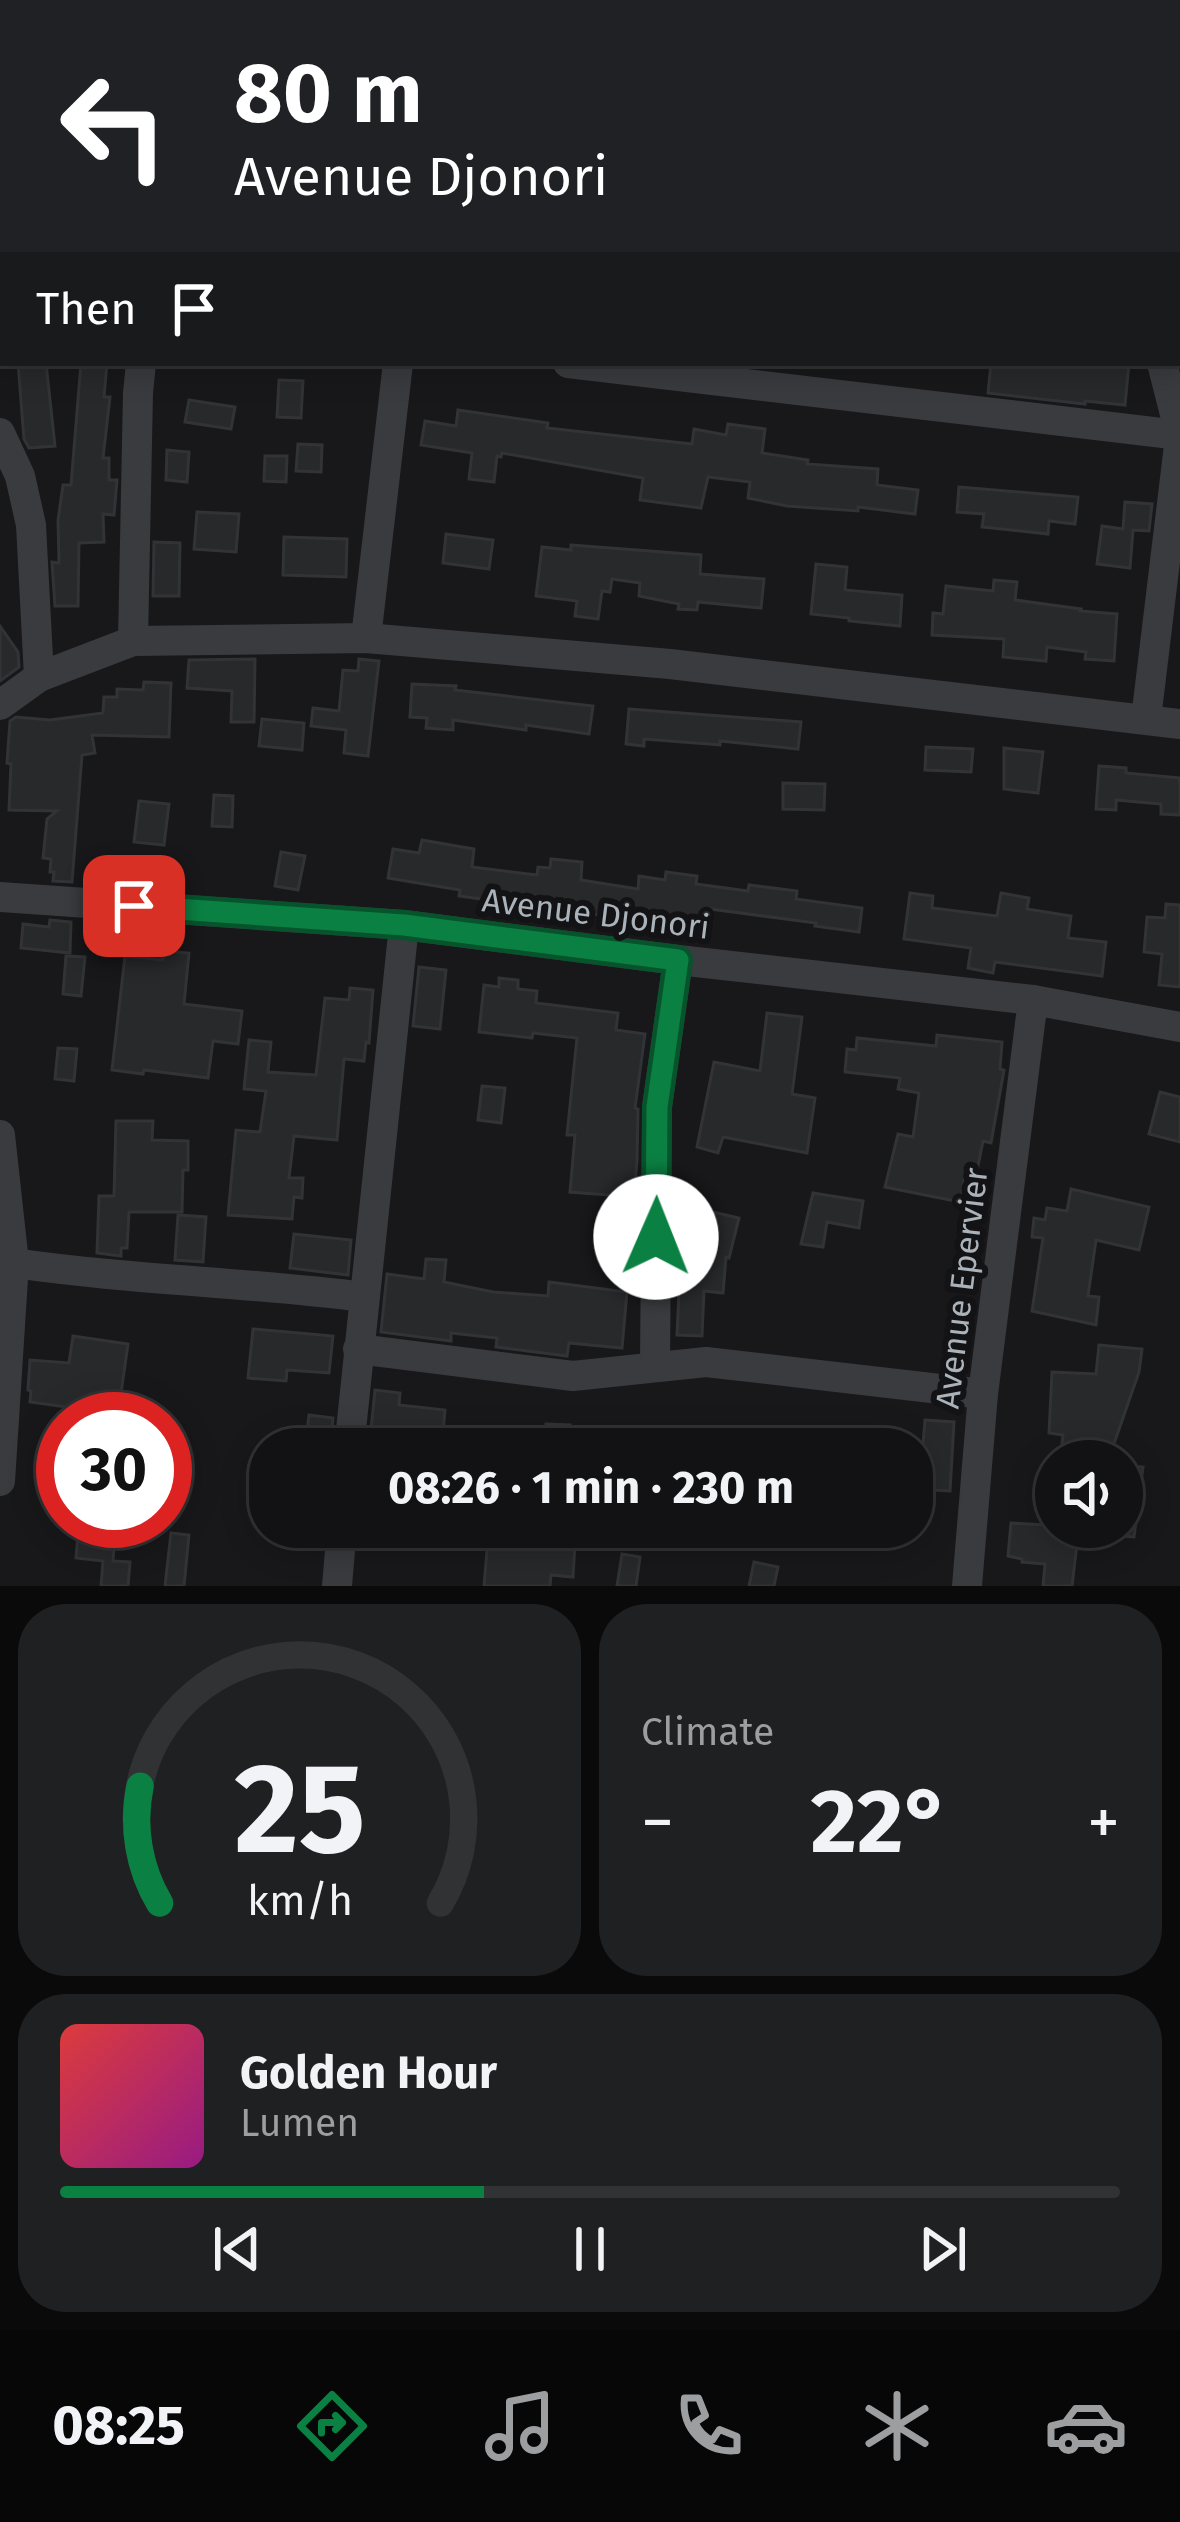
<!DOCTYPE html>
<html lang="en">
<head>
<meta charset="utf-8">
<style>
	body { margin:0; font-family:"Fira Sans",sans-serif; background:#1f2022; color:#f1f3f6; height:100vh; display:flex; flex-direction:column; font-size:45px; white-space:nowrap }
	* { box-sizing:border-box; margin:0 }
	p { font-size:39px; color:#9c9ea0 }
	.icon { flex:none; width:66px; height:66px; fill:none; stroke:currentColor; stroke-width:2; stroke-linecap:round; stroke-linejoin:round }
	.map { position:relative; height:1586px; overflow:hidden }
	.sheet { display:flex; flex-direction:column; gap:18px; padding:18px; background:#0a0a0b; flex:1 }
	.sheet>* { flex:none }
	.guide { position:absolute; left:0px; top:0px; width:1182px; height:366px; box-shadow:0 6px 30px #0003,0 0 0 3px #313234; background:#202124; color:#fff; overflow:hidden }
	.buttons { position:absolute; left:1035px; top:1440px; display:grid; gap:24px }
	.buttons a { display:grid; place-items:center; width:108px; height:108px; border-radius:50%; background:#121214; box-shadow:0 6px 30px #0003,0 0 0 3px #313234; font-size:60px }
	.speed { position:absolute; left:36px; top:1392px; display:flex; gap:24px; font-size:60px; font-weight:700; text-align:center }
	.speed>* { display:grid; place-content:center; width:156px; height:156px; border-radius:50%; background:#121214; box-shadow:0 6px 30px #0003,0 0 0 3px #313234; line-height:1 }
	.speed .limit { border:18px solid #d22; background:#fff; color:#111 }
	.pin { position:absolute; display:grid; place-items:center; width:102px; height:102px; color:#fff; margin:-51px; border-radius:24px; box-shadow:0 6px 18px #0006 }
	.me { position:absolute; width:132px; margin:-66px; rotate:1deg; stroke-linejoin:round; filter:drop-shadow(0 0 9px #0008) }
	.turn { display:flex; align-items:center; gap:42px; height:252px; padding:0 36px; font-size:54px }
	.turn .icon { width:156px; height:156px; stroke-width:2.5 }
	.turn b { display:block; font-size:84px; line-height:102px }
	.then { display:flex; align-items:center; height:114px; padding:0 36px; background:#0003; gap:24px; font-size:45px }
	.big { font-size:90px; font-weight:700; line-height:1.1 }
	.sheet .tile { flex:1; display:flex; flex-direction:column; justify-content:center; gap:18px; min-width:0; padding:0 42px; border-radius:48px; background:#1f2022 }
	.sheet .dial { align-items:center; gap:0 }
	.dial svg { height:312px; overflow:visible; fill:none; stroke:#313234; stroke-width:7; stroke-linecap:round; text-anchor:middle }
	.dial text { fill:#f1f3f6; stroke:none }
	.song { display:flex; align-items:center; gap:36px }
	.cover { width:144px; height:144px; border-radius:18px; background:linear-gradient(135deg,hsl(0 70% 55%),hsl(310 70% 35%)) }
	.played { height:12px; border-radius:6px; background:linear-gradient(90deg,#0b8043 40%,#313234 40%) }
	.keys { display:flex; justify-content:space-around; direction:ltr }
	.heat { display:flex; justify-content:space-between; align-items:center; font-size:66px; direction:ltr }
	.sheet .tiles { flex:1; display:grid; gap:18px; grid-template-columns:1fr 1fr }
	.tile:last-child { grid-column:span 2 }
	.trip { position:absolute; left:249px; top:1428px; width:684px; height:120px; border-radius:48px; background:#121214; box-shadow:0 6px 30px #0003,0 0 0 3px #313234; font-weight:700; line-height:120px; text-align:center }
	.tab-bar { display:flex; height:192px; justify-content:space-around; align-items:center; background:#070708; color:#9c9ea0 }
	.tab-bar .icon { width:84px; height:84px }
	.tab-bar .current { color:#0b8043 }
	.tab-bar b { font-size:54px; color:#f1f3f6 }
	.map>svg:first-child { display:block }
	.lines { fill:none; stroke-linecap:round; stroke-linejoin:round }
	.stream { stroke:#2d3a3f; stroke-width:8 }
	.building { fill:#28292b; stroke:#323336; stroke-width:3 }
	.path { stroke:#3f4246; stroke-width:4.5; stroke-dasharray:6 9; stroke-linecap:butt }
	.minor { stroke:#393b3f; stroke-width:30 }
	.route-casing { stroke:#07532c; stroke-width:30 }
	.route { stroke:#0b8043; stroke-width:21 }
	.labels { text-anchor:middle; stroke-width:12; stroke-linejoin:round; paint-order:stroke }
	.street-label { font-size:33px; fill:#aab2ba; stroke:#131315 }
</style>
</head>
<body>
<div class="map">
<svg width="1180" height="1586" viewBox="0 0 1180 1586">
	<rect width="100%" height="100%" fill="#18181a"/>
	<g class="lines">
		<!-- stream -->
		<g class="stream">
			<path d="M747,0L752,3"/>
			<path d="M1179,257L1180,258"/>
		</g>
	</g>
	<!-- building -->
	<g class="building">
		<path d="M18,363H46L55,446L29,448L24,439Z"/>
		<path d="M81,363H107L104,397H110L103,458H109V480H117L114,515L103,514L104,542L79,543L78,606H55L52,562L59,563L58,520L63,485H71Z"/>
		<path d="M991,363H1129L1125,405L1085,401V404L988,393Z"/>
		<path d="M279,380L303,381L301,418L277,417Z"/>
		<path d="M189,400L235,407L231,429L185,422Z"/>
		<path d="M458,410L548,423L547,428L692,444L694,429L726,435L728,424L765,429L762,453L808,460L807,464L878,469L877,485L918,490L915,514L858,507V511L787,506L748,498L750,482L708,477L701,508L640,500L643,478L502,453L501,457L497,456L494,482L469,479L472,453L421,445L425,421L456,426Z"/>
		<path d="M298,444L322,445L321,472L296,471Z"/>
		<path d="M167,450L189,452L187,482L166,480Z"/>
		<path d="M265,456H287L286,482L264,481Z"/>
		<path d="M959,487L1078,497L1075,524L1049,521L1048,534L982,527L984,514L957,512Z"/>
		<path d="M1125,502L1152,504L1149,531L1133,530L1130,568L1097,564L1102,526L1123,529Z"/>
		<path d="M197,512L239,514L236,552L194,549Z"/>
		<path d="M446,534L493,540L489,569L443,563Z"/>
		<path d="M284,537L347,539L346,577L283,575Z"/>
		<path d="M154,542L180,543L179,596H153Z"/>
		<path d="M571,545L701,555L700,574L764,579L761,608L698,602L697,610L678,609L679,604L639,596L640,583L612,579L610,592L602,591L598,619L575,616L577,601L536,596L542,547L571,550Z"/>
		<path d="M816,564L847,567L845,590L902,595L900,626L849,621V618L811,614Z"/>
		<path d="M994,580L1017,582L1015,600L1081,609L1080,611L1117,614L1114,661L1085,659L1086,652L1047,647L1046,661L1003,657L1004,639L932,635L933,613L943,614L946,586L993,591Z"/>
		<path d="M0,626L18,652L19,667L0,681Z"/>
		<path d="M255,659L254,722H231L232,691L187,688L189,660Z"/>
		<path d="M359,659L379,661L368,756L344,753L346,730L311,726L313,708L339,711L343,670L358,671Z"/>
		<path d="M144,682L171,683L169,737L92,735L95,753L82,755L72,882L53,881L54,872H50L51,859L43,858L47,819L57,811L9,810L11,764L7,763L10,721L16,717L50,720L103,713L104,697H117V689L143,690Z"/>
		<path d="M412,684L456,686L455,690L593,706L589,734L526,725V730L453,720V730L426,728L427,718L410,717Z"/>
		<path d="M629,709L801,722L798,749L720,741V745L644,739V746L626,744Z"/>
		<path d="M262,719L304,723L302,750L259,746Z"/>
		<path d="M926,747L973,749L971,772L925,770Z"/>
		<path d="M1004,748L1043,752L1038,793L1004,789Z"/>
		<path d="M1099,766L1126,768V773L1180,778V815L1161,814V804L1116,800V810L1096,809Z"/>
		<path d="M783,783L825,784L824,810L783,809Z"/>
		<path d="M214,795L233,796L232,827L212,826Z"/>
		<path d="M139,801L169,804L164,845L134,842Z"/>
		<path d="M422,840L474,849L472,867L537,875L538,867L550,868L551,859L582,862L581,880L638,889L639,876L665,880L666,872L697,876L696,884L748,891L749,885L797,891L796,899L862,908L859,932L815,926L816,923L710,909L709,922L653,915L652,922L459,896L460,890L388,878L393,849L419,853Z"/>
		<path d="M281,852L305,856L298,890L275,886Z"/>
		<path d="M910,893L933,896L932,908L997,916L1001,893L1029,898L1027,909L1071,916L1068,938L1106,942L1102,976L995,962L993,973L968,968L971,948L904,939Z"/>
		<path d="M1166,904L1180,905V987L1159,985L1162,954L1144,952L1147,917L1165,918Z"/>
		<path d="M50,920L71,922L70,953L21,948L23,924L49,927Z"/>
		<path d="M164,951L189,953L184,1004L242,1011L238,1044L213,1041L208,1078L144,1070L143,1074L112,1070L125,956L163,960Z"/>
		<path d="M66,956L85,957L81,996L63,994Z"/>
		<path d="M419,967L446,970L440,1029L413,1026Z"/>
		<path d="M499,978L518,980V989L537,991L536,1003L618,1013L616,1030L645,1034L635,1108L638,1109L637,1161L634,1197L570,1192L575,1135H567L577,1038L533,1033L532,1038L479,1032L484,985L499,987Z"/>
		<path d="M350,988L373,990L369,1043L366,1042L364,1061L344,1059L337,1140L294,1136L289,1178H303L302,1198L294,1197L292,1219L228,1215L236,1130L260,1132L266,1091L244,1089L249,1040L271,1042L268,1072L316,1075L325,998L349,1000Z"/>
		<path d="M767,1013L802,1017L792,1094L815,1098L807,1153L723,1137L718,1153L697,1147L714,1062L760,1071Z"/>
		<path d="M937,1035L1002,1042L1000,1069L1004,1070L991,1143L983,1141L976,1176L965,1174L960,1202L885,1187L898,1134L913,1137L919,1093L898,1089L900,1078L845,1072L847,1049L856,1050L857,1038L936,1046Z"/>
		<path d="M58,1048L77,1049L74,1081L55,1079Z"/>
		<path d="M482,1086L505,1088L501,1123L478,1120Z"/>
		<path d="M1160,1092L1180,1097V1142L1149,1134Z"/>
		<path d="M116,1121H153L152,1140L188,1141V1170H183L182,1212H129L127,1248H121V1256L97,1253L99,1196H114Z"/>
		<path d="M1071,1189L1149,1207L1139,1250L1096,1240L1088,1296L1099,1297L1096,1325L1032,1311L1043,1238L1032,1237L1034,1218L1045,1220L1047,1208L1067,1211Z"/>
		<path d="M813,1193L863,1201L859,1228L827,1222L823,1247L801,1244Z"/>
		<path d="M692,1207L739,1218L729,1258L726,1257L723,1293L704,1291L702,1336L677,1335L679,1292L685,1293L689,1248L682,1246Z"/>
		<path d="M178,1215L206,1217L203,1262L175,1260Z"/>
		<path d="M294,1234L351,1240L348,1275L290,1268Z"/>
		<path d="M426,1259L446,1260L444,1282L493,1292L548,1296L549,1282L627,1292L622,1348L569,1343L567,1356L496,1347L497,1338L451,1333V1341L381,1332L387,1274L424,1279Z"/>
		<path d="M253,1329L333,1336L329,1373L287,1370L286,1381L248,1378Z"/>
		<path d="M73,1336L128,1344L118,1414L30,1402L31,1391L28,1390L30,1360L69,1363Z"/>
		<path d="M1099,1345L1142,1349L1139,1372L1108,1461L1060,1460L1063,1435L1049,1433L1052,1372L1096,1374Z"/>
		<path d="M375,1390L400,1393L399,1405L445,1410L443,1432L416,1429L414,1449H369Z"/>
		<path d="M309,1415L333,1418L330,1449L305,1447Z"/>
		<path d="M925,1420L954,1422L950,1491L912,1489V1444H923Z"/>
		<path d="M546,1424L570,1425L568,1449H544Z"/>
		<path d="M1122,1465L1143,1467L1134,1537L1122,1536Z"/>
		<path d="M79,1521H116L113,1561L130,1562L128,1586H101L103,1561L76,1558Z"/>
		<path d="M1011,1523L1079,1527L1072,1586H1043L1045,1564L1022,1562V1559L1008,1556Z"/>
		<path d="M489,1527H576L573,1577L551,1575L550,1586H484Z"/>
		<path d="M786,1527H814L811,1549L784,1546Z"/>
		<path d="M171,1533L189,1535L184,1586H165Z"/>
		<path d="M622,1554L640,1557L636,1586H617Z"/>
		<path d="M754,1562L778,1567L774,1586H749Z"/>
	</g>
	<g class="lines">
		<!-- path -->
		<path class="path" d="M1179,36L1180,35"/>
		<!-- minor -->
		<g class="minor">
			<path d="M171,0L173,3"/>
			<path d="M441,3V0"/>
			<path d="M568,363L1180,435"/>
			<path d="M1162,363L1180,434"/>
			<path d="M0,433L20,476L31,525L39,677"/>
			<path d="M366,638L398,363"/>
			<path d="M133,641L138,393L141,363"/>
			<path d="M0,705L39,677L133,641L366,638L670,664L1180,724"/>
			<path d="M1146,719L1180,437"/>
			<path d="M0,897L404,925L678,960L1033,1000L1180,1027"/>
			<path d="M0,1135L14,1263L0,1481"/>
			<path d="M14,1263C131,1280 248,1282 364,1297"/>
			<path d="M358,1349L573,1376L706,1362L983,1394"/>
			<path d="M655,1367L657,1107L678,960"/>
			<path d="M349,1449L404,925"/>
			<path d="M337,1586L342,1527"/>
			<path d="M967,1586L983,1394L1033,1000"/>
		</g>
	</g>
	<g class="lines">
		<!-- route casing -->
		<g class="route-casing">
			<path id="route" d="M134,906L404,925L678,960L657,1107L656,1237"/>
		</g>
		<!-- route -->
		<use href="#route" class="route"/>
	</g>
	<g class="labels">
		<!-- street labels -->
		<g class="street-label">
			<text transform="translate(596 913) rotate(7)" y="12">Avenue Djonori</text>
			<text transform="translate(961 1288) rotate(-83)" y="12">Avenue Epervier</text>
		</g>
	</g>
</svg>
<div class="buttons">
<a><svg class="icon" aria-label="sound" viewBox="0 0 24 24"><path d="M4 9h4l5-4v14l-5-4H4zM17 9q2 3 0 6"/></svg></a>
</div>
<div class="speed"><div class="limit">30</div></div>
<div class="pin" style="left:134px;top:906px;background:#d93025"><svg class="icon" aria-label="arrive" viewBox="0 0 24 24"><path d="M6 21V4h12l-3 4 3 4H6"/></svg></div>
<svg class="me" style="left:656px;top:1237px" viewBox="-20 -20 40 40"><circle r="19" fill="#fff"/><path d="M0-13L10 11 0 6-10 11z" fill="#0b8043"/></svg>
<div class="trip">08:26 · 1 min · 230 m</div>
<div class="guide">
<div class="turn"><svg class="icon" aria-label="left" viewBox="0 0 24 24"><path d="M17 20v-9H6M10 6l-5 5 5 5"/></svg><div><b>80 m</b>Avenue Djonori</div></div>
<div class="then">Then<svg class="icon" aria-label="arrive" viewBox="0 0 24 24"><path d="M6 21V4h12l-3 4 3 4H6"/></svg></div>
</div>
</div>
<section class="sheet">
<div class="tiles">
<div class="tile dial"><svg viewBox="0 0 100 80">
<path d="M14 69A42 42 0 1 1 86 69"/>
<path d="M14 69A42 42 0 0 1 9 39" stroke="#0b8043"/>
<text x="50" y="56" font-size="32" font-weight="700">25</text>
<text x="50" y="72" font-size="11">km/h</text>
</svg></div>
<div class="tile"><p>Climate</p>
<div class="heat"><a>−</a><b class="big">22°</b><a>+</a></div>
</div>
<div class="tile">
<div class="song"><i class="cover"></i><div><b>Golden Hour</b><p>Lumen</p></div></div>
<div class="played"></div>
<div class="keys"><svg class="icon" aria-label="previous" viewBox="0 0 24 24"><path d="M18 5L8 12l10 7zM5 5v14"/></svg><svg class="icon" aria-label="pause" viewBox="0 0 24 24"><path d="M8 5v14M16 5v14"/></svg><svg class="icon" aria-label="next" viewBox="0 0 24 24"><path d="M6 5l10 7-10 7zM19 5v14"/></svg></div>
</div>
</div>
</section>
<nav class="tab-bar">
<b>08:25</b>
<svg class="icon current" aria-label="directions" viewBox="0 0 24 24"><path d="M12 3l9 9-9 9-9-9zM9 14v-3h6M13 9l2 2-2 2"/></svg>
<svg class="icon" aria-label="music" viewBox="0 0 24 24"><path d="M9 18V5l10-2v13"/><circle cx="6" cy="18" r="3"/><circle cx="16" cy="16" r="3"/></svg>
<svg class="icon" aria-label="phone" viewBox="0 0 24 24"><path d="M5 4h4l2 5-3 2q2 4 5 5l2-3 5 2v4C11 20 4 13 5 4z"/></svg>
<svg class="icon" aria-label="climate" viewBox="0 0 24 24"><path d="M12 3v18M4 7l16 10M4 17L20 7"/></svg>
<svg class="icon" aria-label="car" viewBox="0 0 24 24"><path d="M5 17H2v-5l4-1 3-4h7l3 4 3 1v5h-3M9 17h6M6 11h13"/><circle cx="7" cy="17" r="2"/><circle cx="17" cy="17" r="2"/></svg>
</nav>
</body>
</html>
